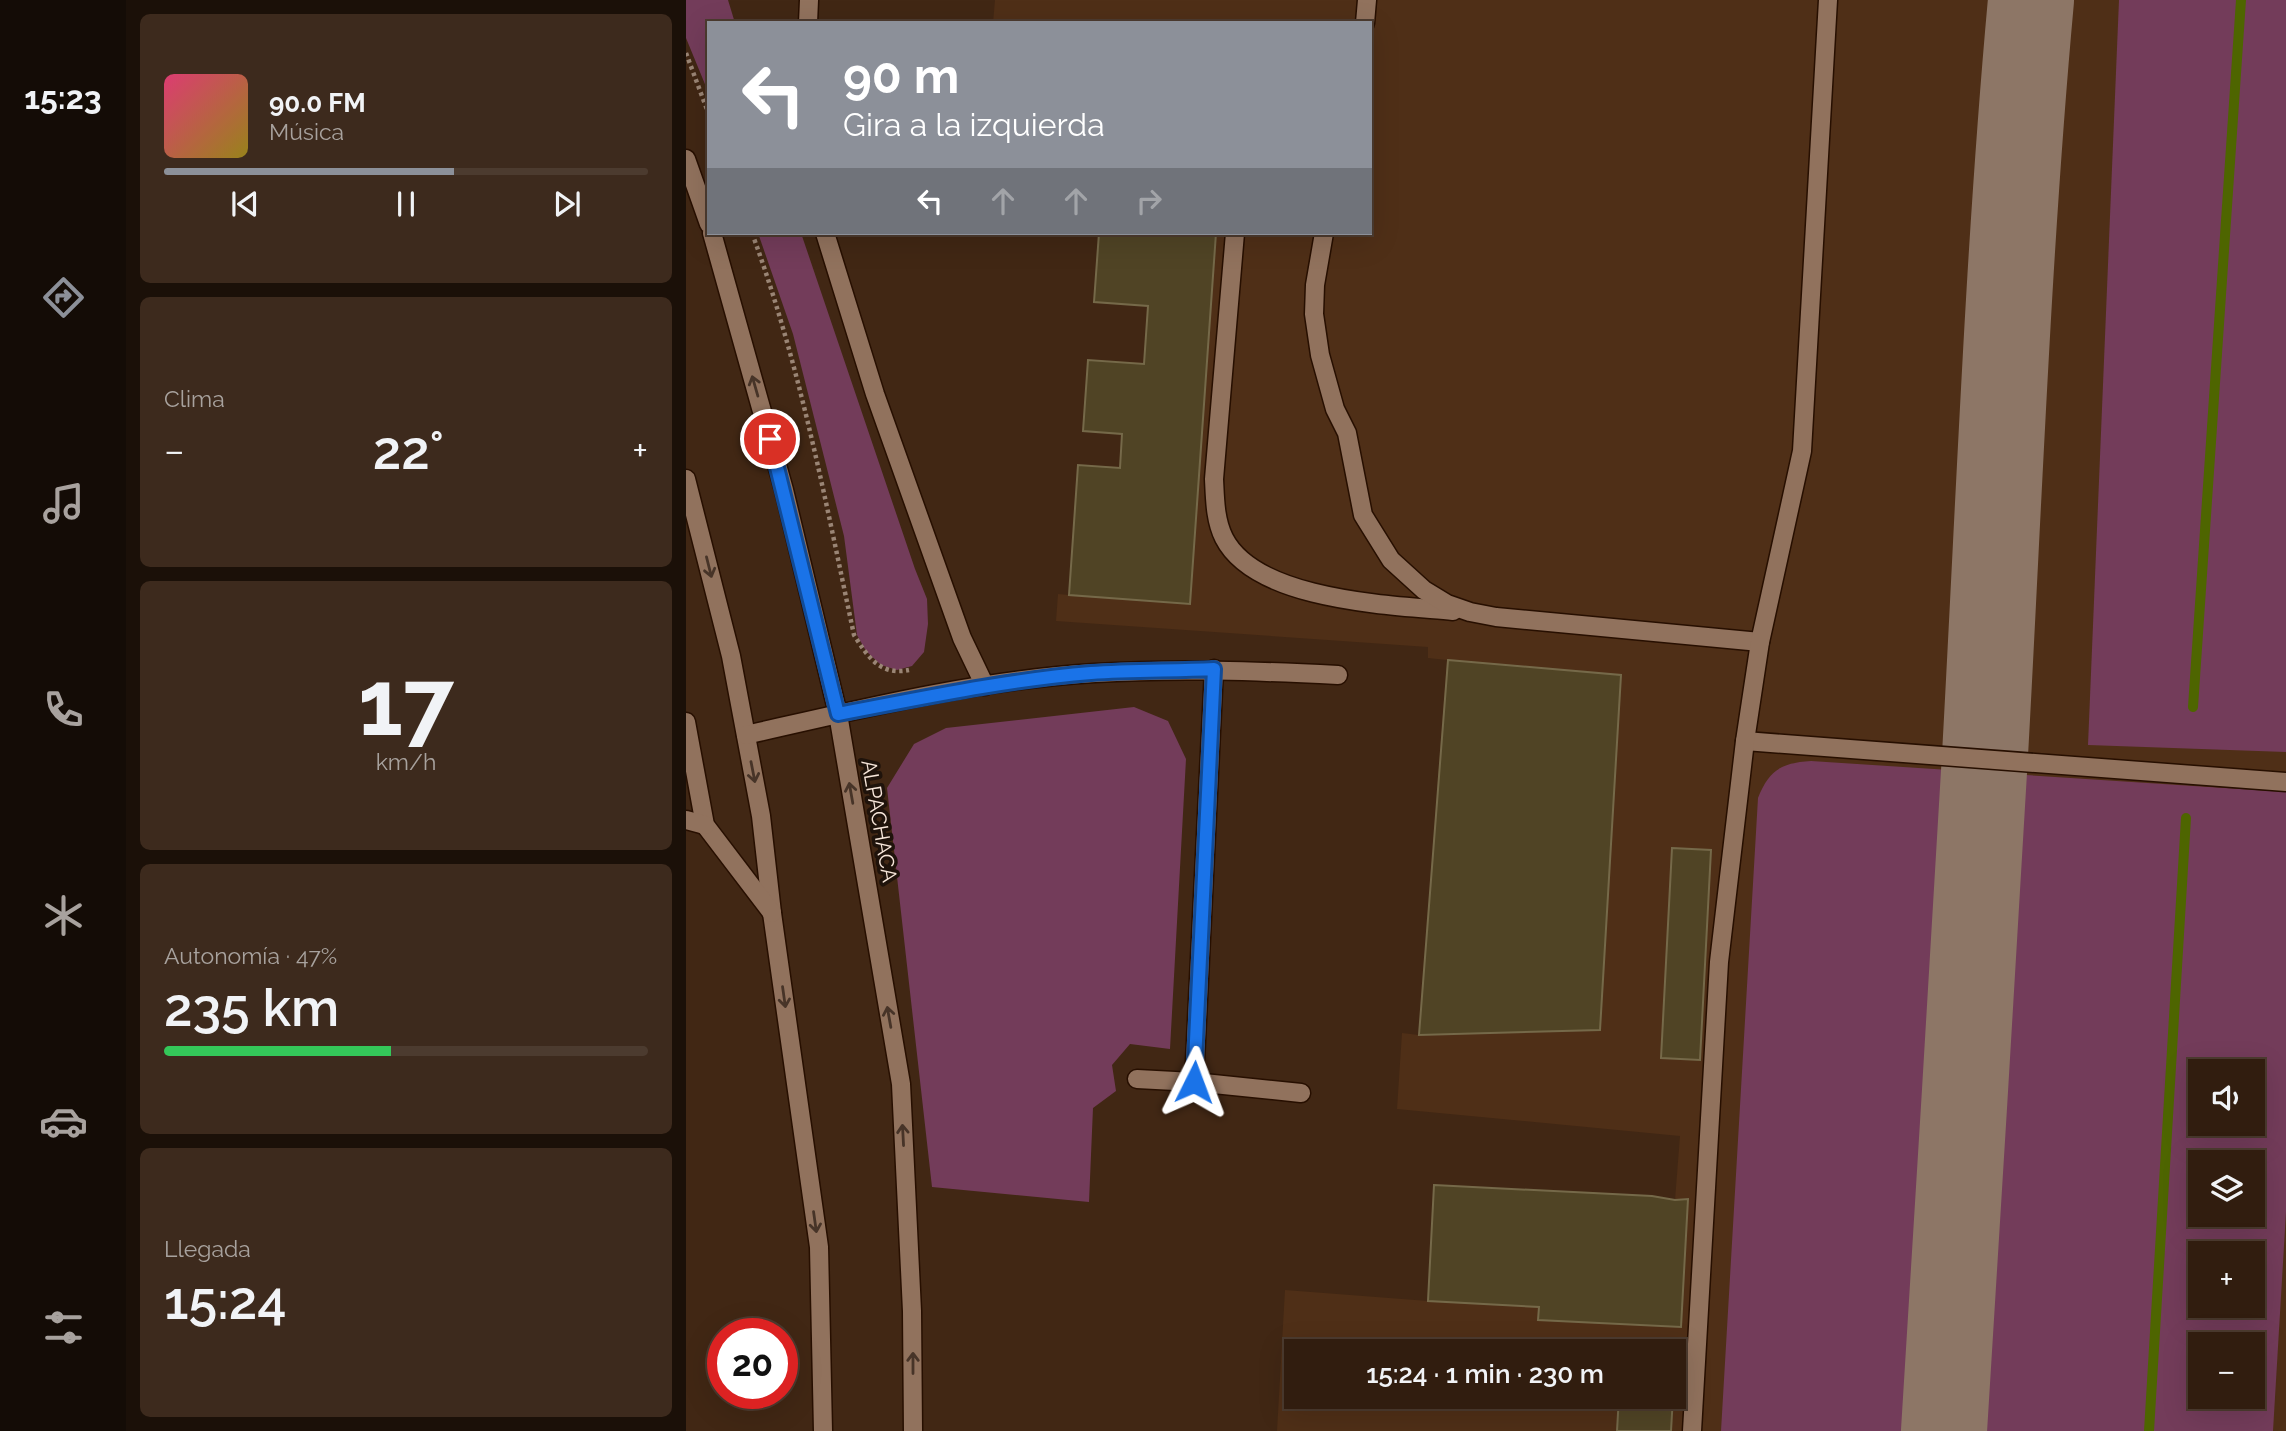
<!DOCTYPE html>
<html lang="es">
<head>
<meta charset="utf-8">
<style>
	body { margin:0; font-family:Raleway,sans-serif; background:#3d2a1d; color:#f1f3f6; height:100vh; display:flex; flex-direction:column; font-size:26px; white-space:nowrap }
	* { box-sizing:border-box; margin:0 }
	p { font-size:23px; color:#a8a29e }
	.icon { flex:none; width:38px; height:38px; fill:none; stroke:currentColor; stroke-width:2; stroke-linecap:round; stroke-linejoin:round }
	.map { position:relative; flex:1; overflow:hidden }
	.sheet { display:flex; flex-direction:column; gap:14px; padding:14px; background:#1b1008; width:560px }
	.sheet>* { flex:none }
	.hud { position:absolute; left:21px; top:21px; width:665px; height:214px; border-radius:0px; box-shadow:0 7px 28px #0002,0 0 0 2px #4c3b2f; background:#8c9099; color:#fff; overflow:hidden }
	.fabs { position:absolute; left:1502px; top:1059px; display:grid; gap:14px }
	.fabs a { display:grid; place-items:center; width:77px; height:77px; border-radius:0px; background:#311d0f; box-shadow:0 7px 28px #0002,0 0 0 2px #4c3b2f; font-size:35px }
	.speed { position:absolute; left:21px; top:1318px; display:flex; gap:14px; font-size:35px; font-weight:700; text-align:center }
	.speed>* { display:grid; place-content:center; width:91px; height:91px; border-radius:50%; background:#311d0f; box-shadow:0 7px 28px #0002,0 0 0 2px #4c3b2f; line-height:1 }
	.speed .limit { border:10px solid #d22; background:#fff; color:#111 }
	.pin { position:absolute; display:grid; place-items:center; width:60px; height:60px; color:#fff; margin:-30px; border:4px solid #fff; border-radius:50%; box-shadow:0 2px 7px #0007 }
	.me { position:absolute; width:77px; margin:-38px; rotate:3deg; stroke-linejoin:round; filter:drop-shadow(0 0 5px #0008) }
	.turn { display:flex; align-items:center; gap:24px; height:147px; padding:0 21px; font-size:32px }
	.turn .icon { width:91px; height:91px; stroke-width:2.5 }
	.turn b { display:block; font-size:49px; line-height:60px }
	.lanes { display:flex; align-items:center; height:66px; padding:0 21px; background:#0003; justify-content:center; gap:35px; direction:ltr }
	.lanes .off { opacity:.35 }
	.big { font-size:52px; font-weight:600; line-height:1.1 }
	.sheet .card { flex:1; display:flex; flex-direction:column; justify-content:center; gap:10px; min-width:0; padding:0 24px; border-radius:10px; background:#3d2a1d }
	.sheet .dial { align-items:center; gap:0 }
	.dial b { font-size:91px; line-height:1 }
	.song { display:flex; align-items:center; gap:21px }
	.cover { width:84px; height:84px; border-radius:10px; background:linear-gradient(135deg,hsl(340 70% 55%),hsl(50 70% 35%)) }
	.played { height:7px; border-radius:4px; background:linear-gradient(90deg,#8c9099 60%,#4c3b2f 60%) }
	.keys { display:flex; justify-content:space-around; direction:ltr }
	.heat { display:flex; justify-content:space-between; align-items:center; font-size:38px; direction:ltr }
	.charge { height:10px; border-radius:5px; background:linear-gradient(90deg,#34c759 47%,#4c3b2f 0) }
	.trip { position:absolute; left:598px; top:1339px; width:402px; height:70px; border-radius:0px; background:#311d0f; box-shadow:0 7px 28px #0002,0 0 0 2px #4c3b2f; font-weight:600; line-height:70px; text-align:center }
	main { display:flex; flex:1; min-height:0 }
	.tabs { display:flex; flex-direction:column; width:126px; justify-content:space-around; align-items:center; background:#140c06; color:#a8a29e }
	.tabs .icon { width:49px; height:49px }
	.tabs .on { color:#8c9099 }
	.tabs b { font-size:32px; color:#f1f3f6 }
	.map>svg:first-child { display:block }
	.built { fill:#4f2f17; fill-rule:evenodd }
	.green { fill:#733c5a; fill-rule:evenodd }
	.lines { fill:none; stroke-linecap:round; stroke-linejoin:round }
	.stream { stroke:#4e6500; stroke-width:10 }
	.taxiway { stroke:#8d7666; stroke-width:86 }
	.building { fill:#504425; stroke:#756949; stroke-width:2 }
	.service-casing { stroke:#270f00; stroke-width:21 }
	.path { stroke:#9a8575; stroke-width:4.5; stroke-dasharray:3.5 3.5; stroke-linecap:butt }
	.service { stroke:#91725d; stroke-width:18 }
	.oneway { stroke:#473428 }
	.route-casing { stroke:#114b97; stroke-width:18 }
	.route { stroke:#1a73e8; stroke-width:12 }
	.labels { text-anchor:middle; stroke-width:7; stroke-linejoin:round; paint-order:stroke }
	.street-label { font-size:21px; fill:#f7e6da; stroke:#1f130b }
</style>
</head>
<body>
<main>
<nav class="tabs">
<b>15:23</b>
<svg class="icon on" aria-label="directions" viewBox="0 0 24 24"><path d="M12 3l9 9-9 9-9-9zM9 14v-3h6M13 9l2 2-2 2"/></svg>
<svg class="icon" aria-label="music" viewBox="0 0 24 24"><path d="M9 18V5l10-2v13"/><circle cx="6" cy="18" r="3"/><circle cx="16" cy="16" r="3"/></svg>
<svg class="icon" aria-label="phone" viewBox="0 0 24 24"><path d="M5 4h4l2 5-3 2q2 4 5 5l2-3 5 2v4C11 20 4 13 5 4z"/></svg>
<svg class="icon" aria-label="climate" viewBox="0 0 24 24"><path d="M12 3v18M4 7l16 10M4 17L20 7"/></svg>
<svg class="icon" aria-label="car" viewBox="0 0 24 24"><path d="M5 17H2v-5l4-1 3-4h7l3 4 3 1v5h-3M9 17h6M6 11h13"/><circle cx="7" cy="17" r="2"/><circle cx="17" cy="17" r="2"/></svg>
<svg class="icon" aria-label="filters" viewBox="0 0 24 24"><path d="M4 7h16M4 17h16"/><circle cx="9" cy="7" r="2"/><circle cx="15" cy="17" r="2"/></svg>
</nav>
<section class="sheet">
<div class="card">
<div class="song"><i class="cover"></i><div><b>90.0 FM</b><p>Música</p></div></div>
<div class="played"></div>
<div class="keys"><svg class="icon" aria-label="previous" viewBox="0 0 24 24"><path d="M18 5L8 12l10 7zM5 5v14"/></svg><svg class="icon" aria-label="pause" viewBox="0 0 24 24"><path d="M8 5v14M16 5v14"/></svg><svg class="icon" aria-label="next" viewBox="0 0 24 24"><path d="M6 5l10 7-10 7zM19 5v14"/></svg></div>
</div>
<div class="card"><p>Clima</p>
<div class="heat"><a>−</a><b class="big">22°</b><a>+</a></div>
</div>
<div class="card dial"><b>17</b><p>km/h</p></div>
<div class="card"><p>Autonomía · 47%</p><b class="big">235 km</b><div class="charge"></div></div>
<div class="card"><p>Llegada</p><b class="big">15:24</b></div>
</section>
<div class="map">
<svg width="1600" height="1431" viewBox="0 0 1600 1431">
	<rect width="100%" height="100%" fill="#412714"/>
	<!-- built -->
	<path class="built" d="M309,0H1600V1431H591L599,1290L742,1301L748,1186L989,1200L994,1136L711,1109L716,1033L733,1035L761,660L742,658V647L370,621L372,594L383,595L392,465L434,467L436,434L397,431L402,360L458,363L462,306L408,302L413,233H684V23H307ZM1514,1071H1566V1124H1514ZM1514,1162H1566V1214H1514ZM1514,1253H1566V1306H1514ZM1514,1344H1566V1396H1514ZM611,1351H989V1396H611Z"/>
	<!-- green -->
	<g class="green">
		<path d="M0,0H42L49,23H23V94L0,38Z"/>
		<path d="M1433,0H1600V752L1402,745Z"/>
		<path d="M72,233H115L229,569L241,599L242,624L238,652L226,666L211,670L195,665L180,651L171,635L158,536L107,334Z"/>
		<path d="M448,707L482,721L500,759L484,1049L444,1044L426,1065L430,1091L407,1108L403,1202L246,1187L201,788L228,744L260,728Z"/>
		<path d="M1125,761L1600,792V1212L1587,1431H1035L1072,798C1083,770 1095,763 1125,761ZM1566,1071V1124H1514V1071ZM1566,1162V1214H1514V1162ZM1566,1253V1306H1514V1253ZM1566,1344V1396H1514V1344Z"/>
	</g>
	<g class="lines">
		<!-- stream -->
		<g class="stream">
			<path d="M1507,707L1555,0"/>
			<path d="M1463,1431L1500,818"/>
		</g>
		<!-- taxiway -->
		<path class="taxiway" d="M1258,1431C1271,1206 1287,980 1299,755C1313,503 1322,251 1345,0"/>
	</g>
	<!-- building -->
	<g class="building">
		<path d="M413,233H530L504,604L383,595L392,465L434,468L436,434L397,431L402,360L458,364L462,306L408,302Z"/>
		<path d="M762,660L935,675L914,1030L733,1035Z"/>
		<path d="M986,848L1025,850L1014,1060L975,1058Z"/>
		<path d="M748,1185L966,1196L989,1200L1002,1199L995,1327L852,1320L853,1307L742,1301Z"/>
		<path d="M933,1396H987L985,1431H931Z"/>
	</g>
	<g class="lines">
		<!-- service casing -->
		<g class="service-casing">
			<g id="service">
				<path d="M122,23L123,0"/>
				<path d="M679,23L681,0"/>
				<path d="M0,159L23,224"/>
				<path d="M26,233L98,490L152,714L215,1084L226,1311L227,1431"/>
				<path d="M139,233L189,394L276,638L299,686"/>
				<path d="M549,233L528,479C529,499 529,520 538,538C570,601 705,605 767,611"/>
				<path d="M638,233L629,285L628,314L634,355L649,409L661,433L677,515L705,560L738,590L761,604L784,612L810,617L1074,642"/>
				<path d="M0,479L45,656L75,816L86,913L133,1247L137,1431"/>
				<path d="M0,722L19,825L86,913"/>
				<path d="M60,735C174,709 291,680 409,673C490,668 571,671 652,675"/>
				<path d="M1059,741L1600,782"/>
				<path d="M0,820L19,825"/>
				<path d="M451,1079L508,1082L615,1093"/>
				<path d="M508,1082L528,669"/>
				<path d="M1006,1431L1033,962L1059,741L1074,642L1116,451L1142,0"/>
			</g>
		</g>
		<!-- path -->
		<g class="path">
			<path d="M0,53L23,115"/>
			<path d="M66,233C114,364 139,499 168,635C182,657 194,676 223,670"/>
		</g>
		<!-- service -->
		<use href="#service" class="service"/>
	</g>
	<!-- one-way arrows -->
	<defs><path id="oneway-shaft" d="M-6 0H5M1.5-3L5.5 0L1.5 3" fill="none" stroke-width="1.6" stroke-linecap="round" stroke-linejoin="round" transform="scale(1.75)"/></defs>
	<g class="oneway">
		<use href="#oneway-shaft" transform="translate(69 386) rotate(-106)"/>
		<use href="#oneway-shaft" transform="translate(23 567) rotate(76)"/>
		<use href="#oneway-shaft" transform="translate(67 772) rotate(79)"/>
		<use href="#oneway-shaft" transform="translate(165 793) rotate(-100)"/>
		<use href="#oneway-shaft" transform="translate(98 997) rotate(82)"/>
		<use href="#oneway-shaft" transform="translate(203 1017) rotate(-100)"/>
		<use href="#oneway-shaft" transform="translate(217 1135) rotate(-93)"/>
		<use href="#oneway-shaft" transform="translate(129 1222) rotate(82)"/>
		<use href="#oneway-shaft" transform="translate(227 1363) rotate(-90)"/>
	</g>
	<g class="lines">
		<!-- route casing -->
		<g class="route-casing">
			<path id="route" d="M84,439L152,714C236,698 320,680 405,673C446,670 488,671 528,669L508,1082"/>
		</g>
		<!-- route -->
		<use href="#route" class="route"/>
	</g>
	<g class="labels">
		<!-- street labels -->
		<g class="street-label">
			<text transform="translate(193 821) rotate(80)" y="7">ALPACHACA</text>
		</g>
	</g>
</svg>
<div class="fabs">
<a><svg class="icon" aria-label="sound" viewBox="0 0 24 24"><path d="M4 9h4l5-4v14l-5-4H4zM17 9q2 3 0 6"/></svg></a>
<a><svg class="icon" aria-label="layers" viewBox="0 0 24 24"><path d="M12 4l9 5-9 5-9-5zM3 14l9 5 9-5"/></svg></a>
<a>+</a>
<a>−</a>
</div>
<div class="speed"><div class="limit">20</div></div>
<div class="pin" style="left:84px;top:439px;background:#d93025"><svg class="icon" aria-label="arrive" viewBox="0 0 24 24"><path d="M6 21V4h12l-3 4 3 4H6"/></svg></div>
<svg class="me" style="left:508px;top:1082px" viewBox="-20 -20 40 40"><path d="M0-17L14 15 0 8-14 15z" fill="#1a73e8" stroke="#fff" stroke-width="4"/></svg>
<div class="trip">15:24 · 1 min · 230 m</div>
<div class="hud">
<div class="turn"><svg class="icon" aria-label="left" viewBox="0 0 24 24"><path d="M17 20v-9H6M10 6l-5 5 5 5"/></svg><div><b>90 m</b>Gira a la izquierda</div></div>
<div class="lanes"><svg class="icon" aria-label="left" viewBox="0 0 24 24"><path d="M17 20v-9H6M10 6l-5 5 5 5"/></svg><svg class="icon off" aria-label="ahead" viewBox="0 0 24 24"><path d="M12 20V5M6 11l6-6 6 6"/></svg><svg class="icon off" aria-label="ahead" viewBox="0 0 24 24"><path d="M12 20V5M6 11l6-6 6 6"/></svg><svg class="icon off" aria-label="right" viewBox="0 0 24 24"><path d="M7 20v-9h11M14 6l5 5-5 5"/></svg></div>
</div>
</div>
</main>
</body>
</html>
